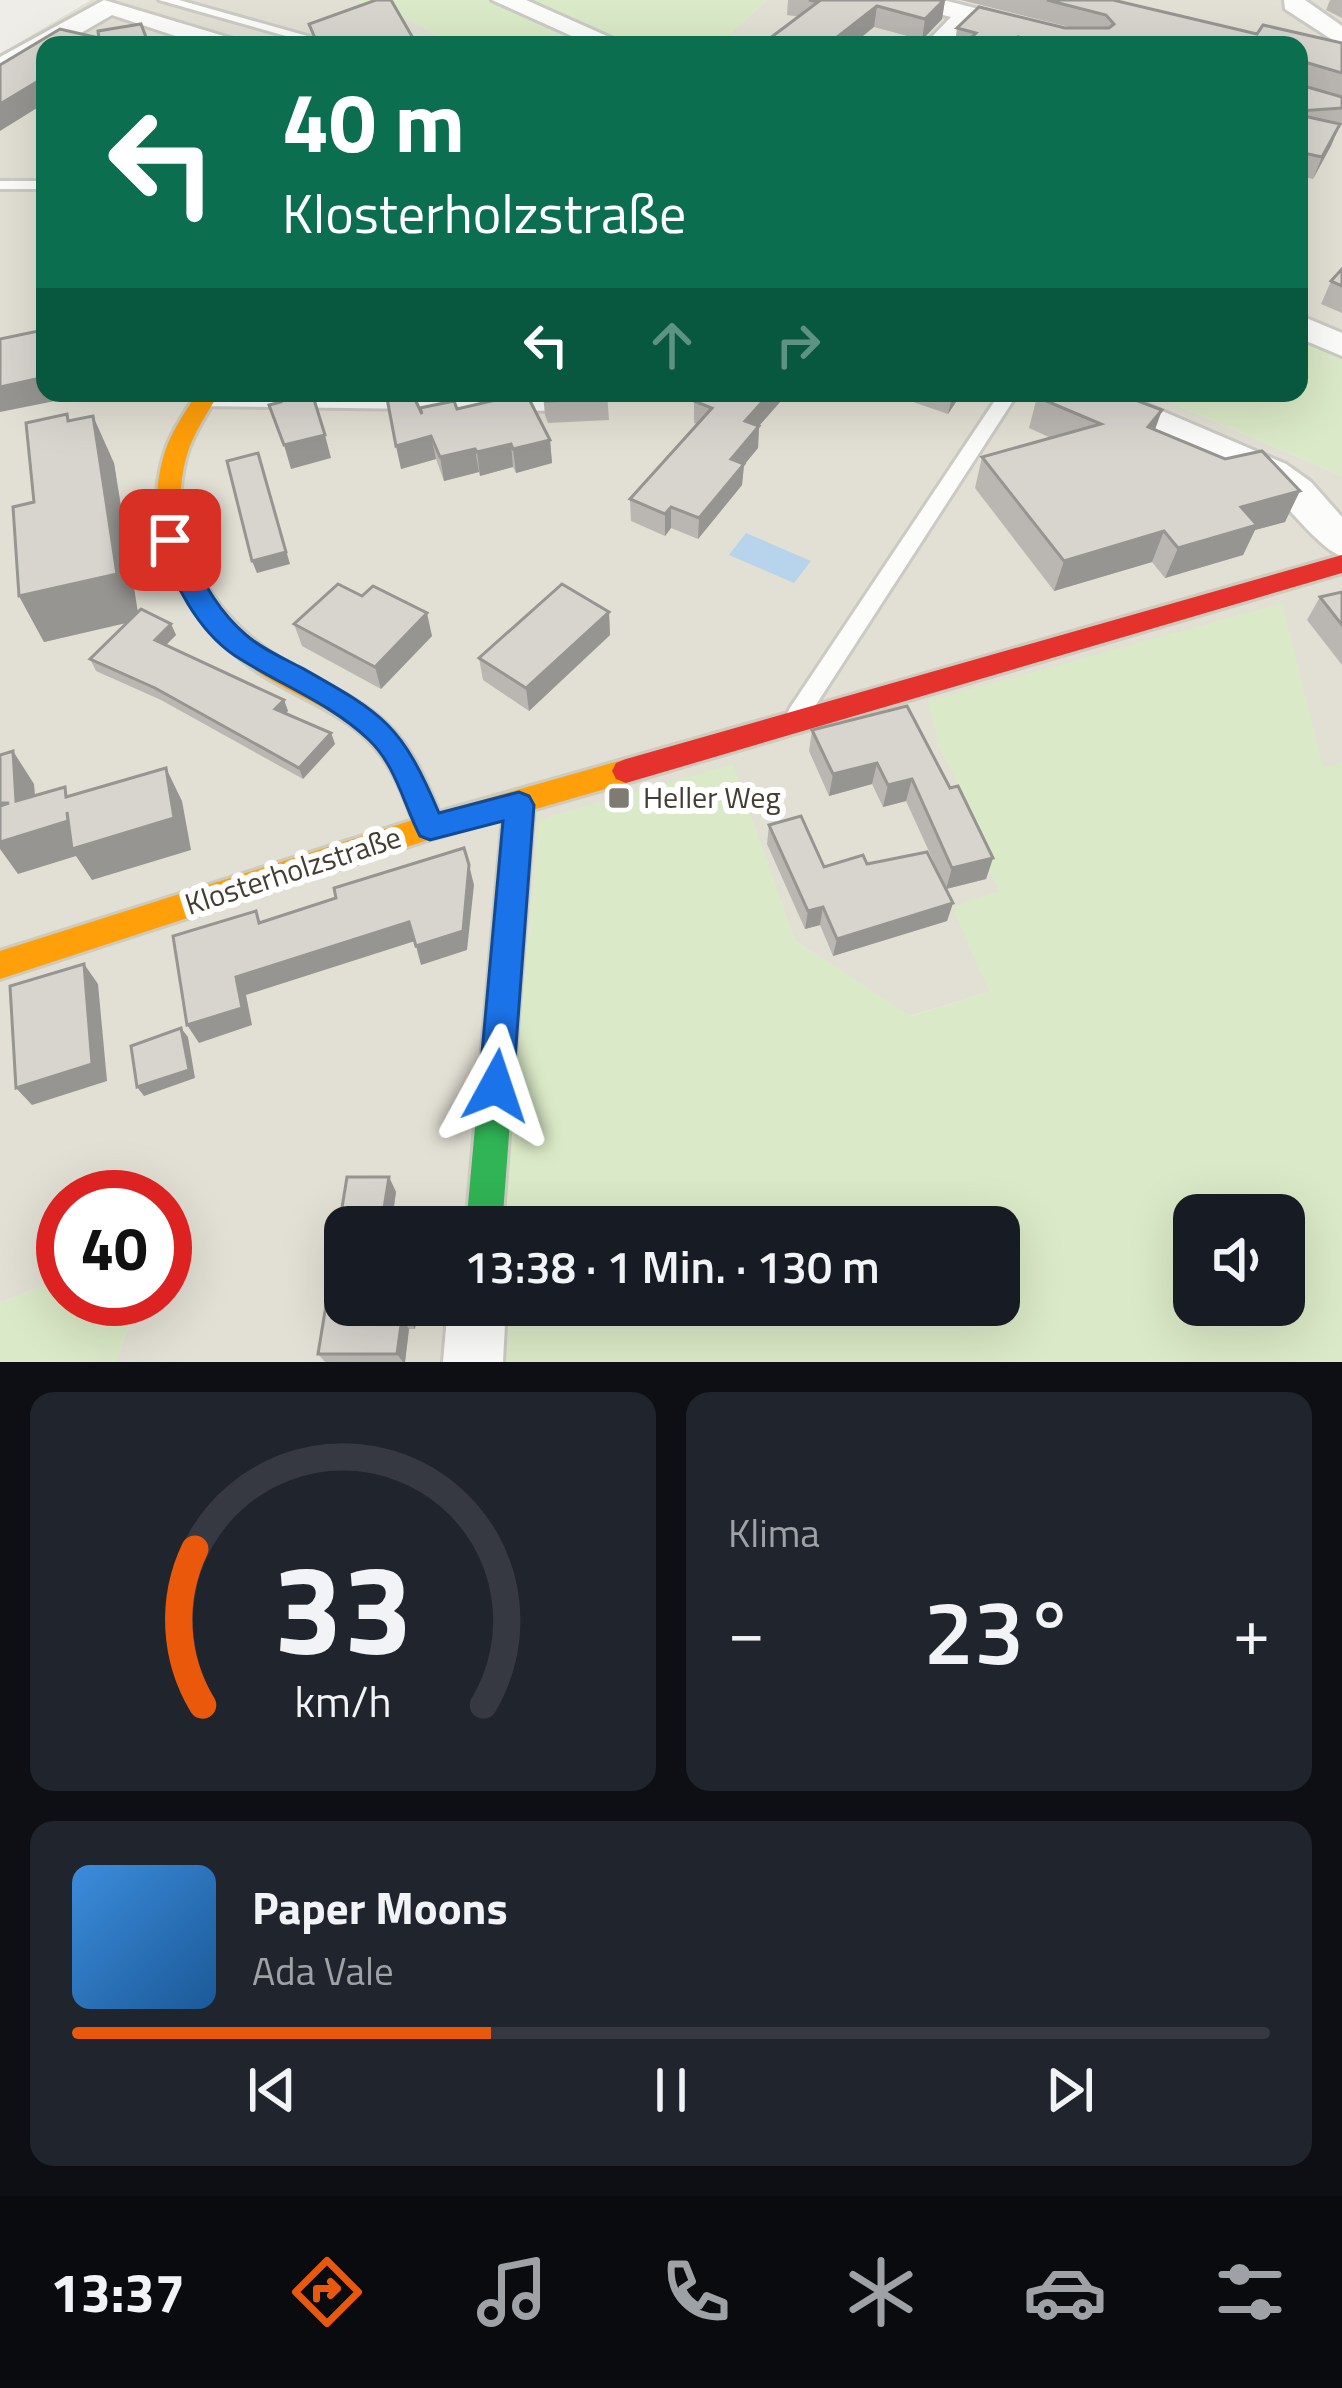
<!DOCTYPE html>
<html lang="de">
<head>
<meta charset="utf-8">
<style>
	body { margin:0; font-family:"Titillium Web",sans-serif; background:#20242c; color:#f1f3f6; height:100vh; display:flex; flex-direction:column; font-size:45px; white-space:nowrap }
	* { box-sizing:border-box; margin:0 }
	p { font-size:39px; color:#9ea1a6 }
	.icon { flex:none; width:66px; height:66px; fill:none; stroke:currentColor; stroke-width:2; stroke-linecap:round; stroke-linejoin:round }
	.map { position:relative; height:1362px; overflow:hidden }
	.drawer { display:flex; flex-direction:column; gap:30px; padding:30px; background:#0d0f14; flex:1 }
	.drawer>* { flex:none }
	.top-card { position:absolute; left:36px; top:36px; width:1272px; height:366px; border-radius:24px; box-shadow:0 12px 48px #0002; background:#0b6e4f; color:#fff; overflow:hidden }
	.controls { position:absolute; left:1173px; top:1194px; display:grid; gap:24px }
	.controls a { display:grid; place-items:center; width:132px; height:132px; border-radius:24px; background:#171b24; box-shadow:0 12px 48px #0002; font-size:60px }
	.speed { position:absolute; left:36px; top:1170px; display:flex; gap:24px; font-size:60px; font-weight:700; text-align:center }
	.speed>* { display:grid; place-content:center; width:156px; height:156px; border-radius:50%; background:#171b24; box-shadow:0 12px 48px #0002; line-height:1 }
	.speed .limit { border:18px solid #d22; background:#fff; color:#111 }
	.pin { position:absolute; display:grid; place-items:center; width:102px; height:102px; color:#fff; margin:-51px; border-radius:24px; box-shadow:0 6px 18px #0006 }
	.me { position:absolute; width:132px; margin:-66px; rotate:5deg; stroke-linejoin:round; filter:drop-shadow(0 0 9px #0008) }
	.turn { display:flex; align-items:center; gap:42px; height:252px; padding:0 48px; font-size:54px }
	.turn .icon { width:156px; height:156px; stroke-width:2.5 }
	.turn b { display:block; font-size:84px; line-height:102px }
	.lanes { display:flex; align-items:center; height:114px; padding:0 48px; background:#0003; justify-content:center; gap:60px; direction:ltr }
	.lanes .off { opacity:.35 }
	.big { font-size:90px; font-weight:600; line-height:1.1 }
	.drawer .widget { flex:1; display:flex; flex-direction:column; justify-content:center; gap:18px; min-width:0; padding:0 42px; border-radius:24px; background:#20242c }
	.drawer .dial { align-items:center; gap:0 }
	.dial svg { height:312px; overflow:visible; fill:none; stroke:#363941; stroke-width:7; stroke-linecap:round; text-anchor:middle }
	.dial text { fill:#f1f3f6; stroke:none }
	.song { display:flex; align-items:center; gap:36px }
	.cover { width:144px; height:144px; border-radius:18px; background:linear-gradient(135deg,hsl(210 70% 55%),hsl(210 70% 35%)) }
	.played { height:12px; border-radius:6px; background:linear-gradient(90deg,#ea580c 35%,#363941 35%) }
	.keys { display:flex; justify-content:space-around; direction:ltr }
	.heat { display:flex; justify-content:space-between; align-items:center; font-size:66px; direction:ltr }
	.drawer .tiles { flex:1; display:grid; gap:30px; grid-template-columns:1fr 1fr }
	.widget:last-child { grid-column:span 2 }
	.trip { position:absolute; left:324px; top:1206px; width:696px; height:120px; border-radius:24px; background:#171b24; box-shadow:0 12px 48px #0002; font-weight:600; line-height:120px; text-align:center }
	.tab-bar { display:flex; height:192px; justify-content:space-around; align-items:center; background:#090b0e; color:#9ea1a6 }
	.tab-bar .icon { width:84px; height:84px }
	.tab-bar .selected { color:#ea580c }
	.tab-bar b { font-size:54px; color:#f1f3f6 }
	.map>svg:first-child { display:block }
	.residential { fill:#e2dfd4 }
	.green { fill:#dae9c7; fill-rule:evenodd }
	.water { fill:#b7d4ec }
	.lines { fill:none; stroke-linecap:round; stroke-linejoin:round }
	.lane-casing { stroke:#cccac4; stroke-width:6 }
	.street-casing { stroke:#cccac4; stroke-width:6 }
	.fast-casing { stroke:#cdcabe; stroke-width:6 }
	.slow-casing { stroke:#cdcabe; stroke-width:6 }
	.jam-casing { stroke:#cdcabe; stroke-width:6 }
	.lane { fill:#fcfcfb; fill-rule:evenodd }
	.street { fill:#fcfcfb; fill-rule:evenodd }
	.fast { fill:#30b455; fill-rule:evenodd }
	.slow { fill:#ff9f0a; fill-rule:evenodd }
	.jam { fill:#e5322d; fill-rule:evenodd }
	.wall { fill:#bab7b2 }
	.shaded-wall { fill:#979591 }
	.building { fill:#d8d5cf; stroke:#979591; stroke-width:3 }
	.route { fill:#1a73e8; stroke:#114b97; stroke-width:3 }
	.poi-dot { fill:#7f7b73; stroke:#fff; stroke-width:4.5 }
	.labels { text-anchor:middle; stroke-width:12; stroke-linejoin:round; paint-order:stroke }
	.poi-label { font-size:30px; fill:#433e34; stroke:#fff; text-anchor:start }
	.street-label { font-size:30px; fill:#433e34; stroke:#fff }
</style>
</head>
<body>
<div class="map">
<svg width="1342" height="1362" viewBox="0 0 1342 1362">
	<rect width="100%" height="100%" fill="#eeede7"/>
	<!-- residential -->
	<g class="residential">
		<path d="M91,0H355L420,25L452,45H45V393H1148L1342,476V763L1323,768L938,745L972,809L959,814L1000,891L989,992L910,1016L795,941L732,764L502,1227H345V1305H495L491,1362H116L138,1299H165V1197H63V1278L0,1303V54Z"/>
		<path d="M767,0H1342V360L1299,339V45H717Z"/>
	</g>
	<!-- green -->
	<g class="green">
		<path d="M355,0H767L717,45H452L420,25Z"/>
		<path d="M1299,339L1342,360V476L1148,393H1299Z"/>
		<path d="M1282,603L1323,767L1342,763V1362H491L495,1305H999V1227H502L539,819L733,764L795,941L911,1016L989,992L952,907L1000,891L959,813L971,808L938,745L928,701ZM1194,1215H1284V1305H1194Z"/>
		<path d="M63,1278V1299H138L116,1362H0V1303Z"/>
	</g>
	<!-- water -->
	<path class="water" d="M746,533L811,561L794,583L729,555Z"/>
	<g class="lines">
		<!-- lane casing -->
		<g class="lane-casing">
			<g id="lane">
				<path d="M159,0H179L339,45H318Z"/>
				<rect x="0" y="181" width="45" height="8"/>
				<path d="M1000,393H1018L806,720H790L787,714L790,708Z"/>
				<path d="M203,396L568,399L577,405L568,411L197,406V398Z"/>
			</g>
		</g>
		<!-- street casing -->
		<g class="street-casing">
			<g id="street">
				<path d="M104,0L237,40L241,45H203L112,15L60,45H45V53L0,76V57Z"/>
				<path d="M492,0H526L627,45H592Z"/>
				<path d="M901,0H943L1100,40L1104,45H1060L974,23L952,45H924L951,17L904,5Z"/>
				<path d="M1284,0H1305L1342,26V46L1285,9Z"/>
				<path d="M1299,315L1342,333V356L1299,338Z"/>
				<path d="M1072,393H1120L1286,464L1311,482L1342,517V556C1318,549 1285,500 1260,482L1077,401Z"/>
				<path d="M448,1305H506L503,1362H443Z"/>
			</g>
		</g>
		<!-- fast casing -->
		<g class="fast-casing">
			<path id="fast" d="M519,793L529,796L534,805L502,1227H466L504,805L509,796Z"/>
		</g>
		<!-- slow casing -->
		<g class="slow-casing">
			<path id="slow" d="M197,393H219C207,414 192,435 186,458C164,541 212,615 280,659C316,682 358,695 389,726C413,749 426,782 439,812L626,759L636,763L640,771L636,779L626,783L431,839L0,979V951L413,820C402,792 391,762 368,740C337,709 294,696 258,672C190,625 139,543 163,458C169,435 184,414 197,393Z"/>
		</g>
		<!-- jam casing -->
		<g class="jam-casing">
			<path id="jam" d="M1342,555V573L626,783L616,779L612,771L616,763L626,759Z"/>
		</g>
		<!-- lane -->
		<use href="#lane" class="lane"/>
		<!-- street -->
		<use href="#street" class="street"/>
		<!-- fast -->
		<use href="#fast" class="fast"/>
		<!-- slow -->
		<use href="#slow" class="slow"/>
		<!-- jam -->
		<use href="#jam" class="jam"/>
	</g>
	<!-- wall -->
	<g class="wall">
		<path d="M788,0H945L942,19L922,40L874,27L787,15Z"/>
		<path d="M961,0H1113L1257,34L1342,43V125L1338,129L1313,179L1299,176V45H955L957,28H1073Z"/>
		<path d="M1330,0H1342V18L1326,10Z"/>
		<path d="M1342,269V313L1321,304L1331,281Z"/>
		<path d="M535,393H607L609,420L548,423L545,415L543,394Z"/>
		<path d="M702,393H788L759,426L758,448L744,465L742,485L698,539L671,528L665,536L631,521L630,499L697,424L694,423V401Z"/>
		<path d="M887,393H962L948,414Z"/>
		<path d="M1037,397L1155,429L1285,522L1255,530L1243,555L1165,578L1152,562L1054,591L975,488L982,457L1051,438L1029,428Z"/>
		<path d="M457,409L550,440L552,463L516,473L513,467L480,476L479,472L444,481L436,459L401,469L420,410Z"/>
		<path d="M70,421L114,463L138,612L171,624L176,635L166,645L284,700L288,711L285,714L331,733L335,744L303,779L161,700L96,671L90,659L126,623L44,642L19,596L34,502Z"/>
		<path d="M1342,592V665L1307,620L1320,597Z"/>
		<path d="M609,612L610,635L529,711L483,680L479,658Z"/>
		<path d="M294,624L432,636L381,689L302,646Z"/>
		<path d="M812,730L950,788L993,858L986,879L946,889L953,903L947,921L833,956L820,925L805,929L767,844L769,825L824,867L867,864L943,882L906,801L883,807L872,784L829,796L809,751Z"/>
		<path d="M347,1177H389L396,1192L391,1227H345V1305H418L415,1329H409L405,1362H325L318,1354Z"/>
	</g>
	<!-- shaded-wall -->
	<g class="shaded-wall">
		<path d="M945,0L942,19L922,40L925,19Z"/>
		<path d="M877,6L874,27L852,45H827Z"/>
		<path d="M45,77V103L0,131V104Z"/>
		<path d="M1340,124L1331,146L1313,179L1322,157Z"/>
		<path d="M45,377V393H59L60,400L0,412V387Z"/>
		<path d="M770,393H788L744,443L745,421Z"/>
		<path d="M953,393H962L948,414Z"/>
		<path d="M1162,410L1151,441L1148,427Z"/>
		<path d="M93,416L114,463L139,620L44,642L19,596Z"/>
		<path d="M759,426L758,448L744,465L742,485L698,539L699,518L731,459Z"/>
		<path d="M325,435L331,458L291,469L284,445Z"/>
		<path d="M431,436L436,459L401,469L396,446Z"/>
		<path d="M550,440L552,463L516,473L513,449Z"/>
		<path d="M511,444L513,467L480,476L477,452Z"/>
		<path d="M475,449L479,472L444,481L440,457Z"/>
		<path d="M258,453L290,564L257,573L252,561Z"/>
		<path d="M1300,491L1285,522L1255,530L1243,555L1165,578L1178,548L1241,507Z"/>
		<path d="M671,507V528L665,536V514Z"/>
		<path d="M1164,531L1152,562L1054,591L1064,561Z"/>
		<path d="M609,612L610,635L529,711L526,688Z"/>
		<path d="M427,613L432,636L381,689L375,667Z"/>
		<path d="M171,624L176,635L160,651L155,640Z"/>
		<path d="M284,700L288,711L279,720L275,709Z"/>
		<path d="M331,733L335,744L303,779L299,768Z"/>
		<path d="M13,751L34,784L38,830L166,768L182,801L191,850L92,880L76,856L18,874L0,849V842L16,801Z"/>
		<path d="M877,763L872,784L829,796L833,774Z"/>
		<path d="M912,779L906,801L883,807L888,785Z"/>
		<path d="M993,858L986,879L946,889L952,868Z"/>
		<path d="M469,865L474,885L467,950L421,965L416,946Z"/>
		<path d="M953,903L947,921L833,956L837,939Z"/>
		<path d="M823,907L820,925L805,929L808,911Z"/>
		<path d="M409,922L415,941L246,995L252,1025L199,1043L187,1025L236,977Z"/>
		<path d="M84,964L98,984L107,1081L32,1105L16,1088Z"/>
		<path d="M181,1028L188,1037L195,1078L144,1096L137,1087Z"/>
		<path d="M389,1177L396,1192L391,1227H381Z"/>
		<path d="M410,1305H418L415,1329L408,1318Z"/>
		<path d="M402,1318L409,1329L405,1362H403L397,1354Z"/>
	</g>
	<!-- building -->
	<g class="building">
		<path d="M376,0H391L417,45H318L309,24Z"/>
		<path d="M809,0H944L925,19L877,6L827,45H761L818,2Z"/>
		<path d="M1047,0H1113L1257,34L1263,25L1342,43V73L1308,63L1302,68L1304,86L1342,97V108L1299,111V45H1050L1018,37L1010,45H964L976,33L957,28L979,7L1065,28H1109L1114,24L1106,15Z"/>
		<path d="M141,24L149,45H45V77L0,104V65L60,29L99,38L98,31Z"/>
		<path d="M1299,115L1340,124L1322,157L1299,152Z"/>
		<path d="M1342,269V286L1331,281Z"/>
		<path d="M43,330L45,377L0,387V339Z"/>
		<path d="M279,393H312L325,435L284,445L269,405L281,402Z"/>
		<path d="M386,393H412L422,414L420,408L454,401L457,409L526,393L550,440L513,449L511,444L477,452L475,449L440,457L431,436L396,446Z"/>
		<path d="M578,393H607L608,399L546,401L543,394Z"/>
		<path d="M702,393H770L745,421L759,426L731,459L744,464L699,518L671,507L665,514L630,499L712,408L694,401Z"/>
		<path d="M1040,393H1117L1162,410L1148,427L1225,459L1262,451L1300,491L1241,507L1257,525L1178,548L1164,531L1064,561L982,457L1101,424L1037,397Z"/>
		<path d="M67,414L68,421L93,416L117,574L19,596L13,507L34,502L26,423Z"/>
		<path d="M258,453L286,552L252,561L227,461Z"/>
		<path d="M338,584L362,596L373,586L427,613L375,667L294,624Z"/>
		<path d="M562,584L609,612L526,688L479,658Z"/>
		<path d="M1342,592V625L1320,597Z"/>
		<path d="M141,609L171,624L155,640L284,700L275,709L331,733L299,768L155,688L90,659Z"/>
		<path d="M907,706L950,788L958,786L993,858L952,868L912,779L888,785L877,763L833,774L812,730Z"/>
		<path d="M13,751L16,801L65,787L66,797L166,768L174,818L72,849L67,812L68,821L0,842V806L9,803H0V755Z"/>
		<path d="M801,816L824,867L863,855L867,864L927,852L953,903L837,939L823,907L808,911L769,825Z"/>
		<path d="M464,848L469,865L463,931L416,946L409,922L236,977L242,1008L187,1025L173,936L256,911L259,923L336,898L334,888Z"/>
		<path d="M84,964L92,1064L16,1088L10,986Z"/>
		<path d="M181,1028L189,1070L137,1087L131,1046Z"/>
		<path d="M347,1177H389L381,1227H345V1305H410L408,1318H402L397,1354H318Z"/>
	</g>
	<!-- route -->
	<path class="route" d="M170,531L179,534C199,571 212,606 246,635C262,649 283,658 302,668C385,715 401,724 439,813L519,792L529,796L534,805L513,1086L508,1098L496,1103L484,1098L479,1086L503,821L430,840L420,836C403,803 396,765 368,739C329,702 278,684 234,655C196,629 174,582 158,540Z"/>
	<!-- markers -->
	<rect class="poi-dot" x="607" y="786" width="24" height="24" rx="6"/>
	<g class="labels">
		<!-- poi labels -->
		<g class="poi-label">
			<text x="643" y="808">Heller Weg</text>
		</g>
		<!-- street labels -->
		<g class="street-label">
			<text transform="translate(293 871) rotate(-18)" y="10">Klosterholzstraße</text>
		</g>
	</g>
</svg>
<div class="controls">
<a><svg class="icon" aria-label="sound" viewBox="0 0 24 24"><path d="M4 9h4l5-4v14l-5-4H4zM17 9q2 3 0 6"/></svg></a>
</div>
<div class="speed"><div class="limit">40</div></div>
<div class="pin" style="left:170px;top:540px;background:#d93025"><svg class="icon" aria-label="arrive" viewBox="0 0 24 24"><path d="M6 21V4h12l-3 4 3 4H6"/></svg></div>
<svg class="me" style="left:496px;top:1086px" viewBox="-20 -20 40 40"><path d="M0-17L14 15 0 8-14 15z" fill="#1a73e8" stroke="#fff" stroke-width="4"/></svg>
<div class="trip">13:38 · 1 Min. · 130 m</div>
<div class="top-card">
<div class="turn"><svg class="icon" aria-label="left" viewBox="0 0 24 24"><path d="M17 20v-9H6M10 6l-5 5 5 5"/></svg><div><b>40 m</b>Klosterholzstraße</div></div>
<div class="lanes"><svg class="icon" aria-label="left" viewBox="0 0 24 24"><path d="M17 20v-9H6M10 6l-5 5 5 5"/></svg><svg class="icon off" aria-label="ahead" viewBox="0 0 24 24"><path d="M12 20V5M6 11l6-6 6 6"/></svg><svg class="icon off" aria-label="right" viewBox="0 0 24 24"><path d="M7 20v-9h11M14 6l5 5-5 5"/></svg></div>
</div>
</div>
<section class="drawer">
<div class="tiles">
<div class="widget dial"><svg viewBox="0 0 100 80">
<path d="M14 69A42 42 0 1 1 86 69"/>
<path d="M14 69A42 42 0 0 1 12 29" stroke="#ea580c"/>
<text x="50" y="56" font-size="32" font-weight="700">33</text>
<text x="50" y="72" font-size="11">km/h</text>
</svg></div>
<div class="widget"><p>Klima</p>
<div class="heat"><a>−</a><b class="big">23°</b><a>+</a></div>
</div>
<div class="widget">
<div class="song"><i class="cover"></i><div><b>Paper Moons</b><p>Ada Vale</p></div></div>
<div class="played"></div>
<div class="keys"><svg class="icon" aria-label="previous" viewBox="0 0 24 24"><path d="M18 5L8 12l10 7zM5 5v14"/></svg><svg class="icon" aria-label="pause" viewBox="0 0 24 24"><path d="M8 5v14M16 5v14"/></svg><svg class="icon" aria-label="next" viewBox="0 0 24 24"><path d="M6 5l10 7-10 7zM19 5v14"/></svg></div>
</div>
</div>
</section>
<nav class="tab-bar">
<b>13:37</b>
<svg class="icon selected" aria-label="directions" viewBox="0 0 24 24"><path d="M12 3l9 9-9 9-9-9zM9 14v-3h6M13 9l2 2-2 2"/></svg>
<svg class="icon" aria-label="music" viewBox="0 0 24 24"><path d="M9 18V5l10-2v13"/><circle cx="6" cy="18" r="3"/><circle cx="16" cy="16" r="3"/></svg>
<svg class="icon" aria-label="phone" viewBox="0 0 24 24"><path d="M5 4h4l2 5-3 2q2 4 5 5l2-3 5 2v4C11 20 4 13 5 4z"/></svg>
<svg class="icon" aria-label="climate" viewBox="0 0 24 24"><path d="M12 3v18M4 7l16 10M4 17L20 7"/></svg>
<svg class="icon" aria-label="car" viewBox="0 0 24 24"><path d="M5 17H2v-5l4-1 3-4h7l3 4 3 1v5h-3M9 17h6M6 11h13"/><circle cx="7" cy="17" r="2"/><circle cx="17" cy="17" r="2"/></svg>
<svg class="icon" aria-label="filters" viewBox="0 0 24 24"><path d="M4 7h16M4 17h16"/><circle cx="9" cy="7" r="2"/><circle cx="15" cy="17" r="2"/></svg>
</nav>
</body>
</html>
